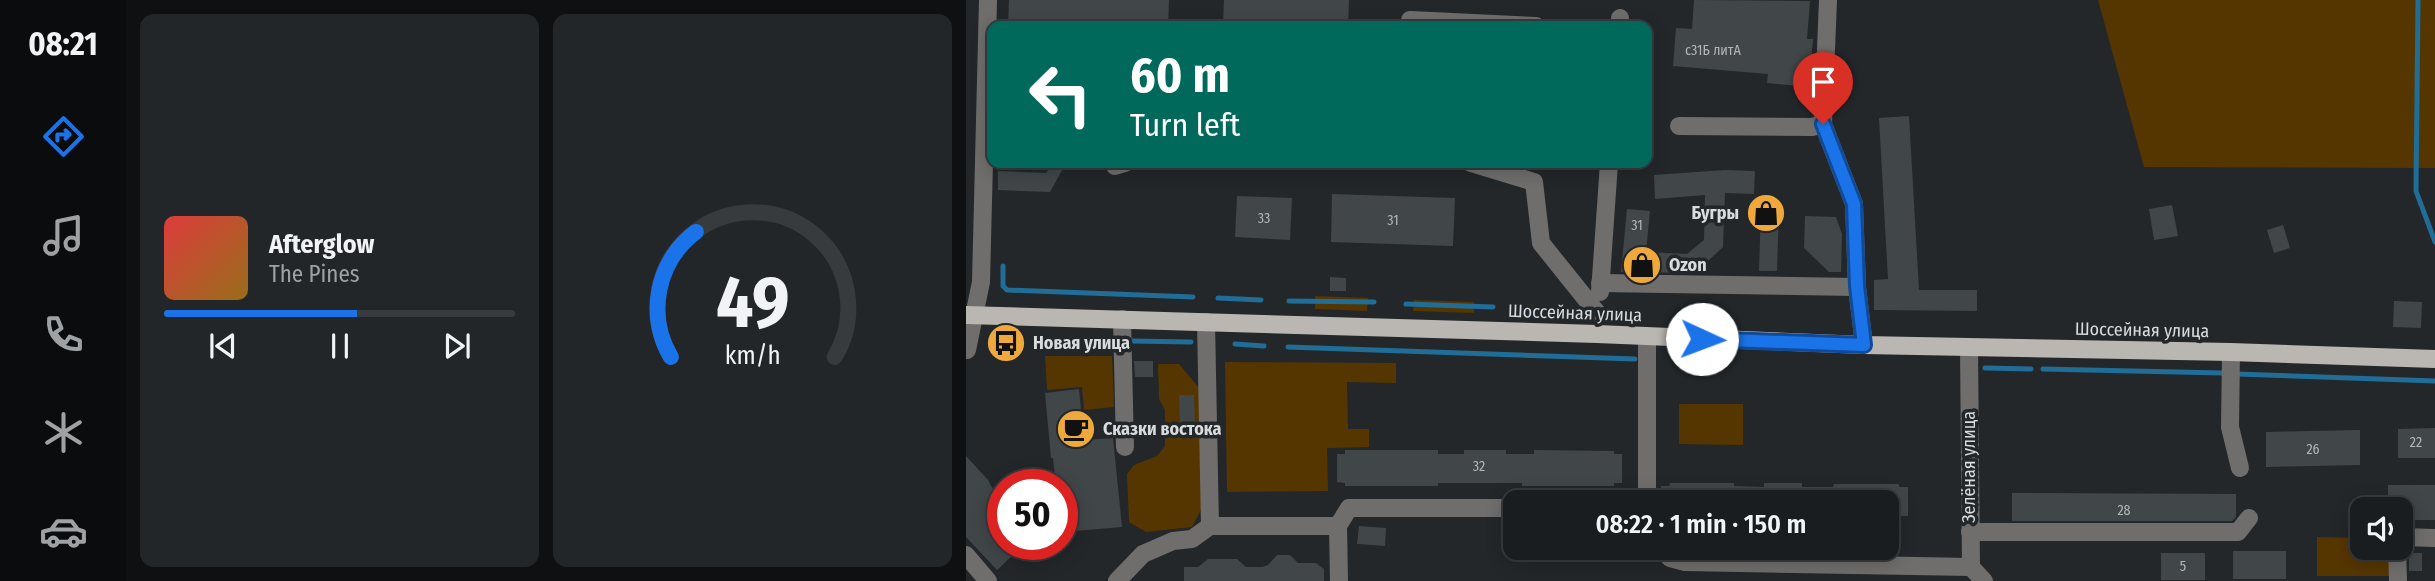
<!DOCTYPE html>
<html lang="en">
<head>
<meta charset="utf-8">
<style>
	body { margin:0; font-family:"Fira Sans Condensed",sans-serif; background:#232629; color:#f1f3f6; height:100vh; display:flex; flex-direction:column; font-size:26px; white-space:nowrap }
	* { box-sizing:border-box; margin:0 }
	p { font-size:23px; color:#9fa2a5 }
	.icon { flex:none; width:38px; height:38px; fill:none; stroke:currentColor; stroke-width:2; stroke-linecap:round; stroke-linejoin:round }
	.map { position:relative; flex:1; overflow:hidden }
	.sheet { display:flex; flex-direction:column; gap:14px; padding:14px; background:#0e1012; width:840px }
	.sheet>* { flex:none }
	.guide { position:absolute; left:21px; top:21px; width:665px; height:147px; border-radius:14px; box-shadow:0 4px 18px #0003,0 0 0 2px #383b3e; background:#00695c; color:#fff; overflow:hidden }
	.fabs { position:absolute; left:1384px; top:497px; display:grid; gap:14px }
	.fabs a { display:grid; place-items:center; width:63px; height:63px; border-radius:14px; background:#1a1d20; box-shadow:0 4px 18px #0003,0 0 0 2px #383b3e; font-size:35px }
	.speed { position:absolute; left:21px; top:469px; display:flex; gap:14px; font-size:35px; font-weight:700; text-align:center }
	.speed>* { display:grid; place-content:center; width:91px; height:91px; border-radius:50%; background:#1a1d20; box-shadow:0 4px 18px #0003,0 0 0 2px #383b3e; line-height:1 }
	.speed .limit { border:10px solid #d22; background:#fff; color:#111 }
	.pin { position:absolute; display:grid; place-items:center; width:60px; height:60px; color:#fff; margin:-72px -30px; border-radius:50% 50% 50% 0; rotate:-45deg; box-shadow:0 0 7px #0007 }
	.pin .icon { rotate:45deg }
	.me { position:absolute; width:77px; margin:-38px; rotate:92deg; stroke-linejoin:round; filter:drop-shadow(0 0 5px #0008) }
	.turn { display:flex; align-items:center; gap:24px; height:147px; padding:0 28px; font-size:32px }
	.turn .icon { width:91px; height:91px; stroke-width:2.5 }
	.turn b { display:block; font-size:49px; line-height:60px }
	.sheet .tile { flex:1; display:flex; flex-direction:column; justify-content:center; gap:10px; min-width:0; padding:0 24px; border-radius:14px; background:#232629 }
	.sheet .dial { align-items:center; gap:0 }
	.dial svg { height:182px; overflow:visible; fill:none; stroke:#383b3e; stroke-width:7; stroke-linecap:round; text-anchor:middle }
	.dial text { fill:#f1f3f6; stroke:none }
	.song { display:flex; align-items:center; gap:21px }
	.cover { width:84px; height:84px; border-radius:10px; background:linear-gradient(135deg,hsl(0 70% 55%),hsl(40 70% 35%)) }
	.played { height:7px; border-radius:4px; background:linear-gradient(90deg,#1a73e8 55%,#383b3e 55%) }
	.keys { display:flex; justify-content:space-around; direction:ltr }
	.sheet .tiles { flex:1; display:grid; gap:14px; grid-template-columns:repeat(2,1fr) }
	.trip { position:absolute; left:537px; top:490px; width:396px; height:70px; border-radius:14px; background:#1a1d20; box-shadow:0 4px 18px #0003,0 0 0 2px #383b3e; font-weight:600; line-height:70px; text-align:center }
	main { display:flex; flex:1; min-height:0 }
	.tabs { display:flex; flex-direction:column; width:126px; justify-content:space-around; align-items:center; background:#0a0c0d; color:#9fa2a5 }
	.tabs .icon { width:49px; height:49px }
	.tabs .current { color:#1a73e8 }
	.tabs b { font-size:32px; color:#f1f3f6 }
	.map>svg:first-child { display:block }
	.green { fill:#563600 }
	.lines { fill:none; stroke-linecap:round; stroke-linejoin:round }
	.stream { stroke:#206d97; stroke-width:5 }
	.building { fill:#414649 }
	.minor { stroke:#706e6c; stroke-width:18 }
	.major { stroke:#bab6b2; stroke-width:18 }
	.route-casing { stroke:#114b97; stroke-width:18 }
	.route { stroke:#1a73e8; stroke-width:12 }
	.labels { text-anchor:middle; stroke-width:7; stroke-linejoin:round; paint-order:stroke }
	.number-label { font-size:14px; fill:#b3b6b9 }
	.poi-label { font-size:18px; font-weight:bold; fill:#d9dcde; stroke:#23272a; text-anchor:start }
	.street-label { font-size:18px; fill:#d9dcde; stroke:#23272a }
</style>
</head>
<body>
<main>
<nav class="tabs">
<b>08:21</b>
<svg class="icon current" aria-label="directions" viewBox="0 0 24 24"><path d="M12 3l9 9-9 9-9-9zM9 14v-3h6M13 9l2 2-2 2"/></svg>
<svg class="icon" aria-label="music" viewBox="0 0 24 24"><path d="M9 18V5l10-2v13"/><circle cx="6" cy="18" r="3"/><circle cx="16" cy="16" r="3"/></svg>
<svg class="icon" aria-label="phone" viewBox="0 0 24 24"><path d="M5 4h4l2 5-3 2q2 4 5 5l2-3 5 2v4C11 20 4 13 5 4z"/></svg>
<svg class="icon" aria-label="climate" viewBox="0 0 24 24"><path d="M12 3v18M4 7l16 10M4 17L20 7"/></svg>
<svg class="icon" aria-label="car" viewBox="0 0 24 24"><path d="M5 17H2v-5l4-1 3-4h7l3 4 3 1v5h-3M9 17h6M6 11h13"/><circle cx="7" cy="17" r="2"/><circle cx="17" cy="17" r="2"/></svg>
</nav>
<section class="sheet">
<div class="tiles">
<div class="tile">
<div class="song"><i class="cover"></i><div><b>Afterglow</b><p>The Pines</p></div></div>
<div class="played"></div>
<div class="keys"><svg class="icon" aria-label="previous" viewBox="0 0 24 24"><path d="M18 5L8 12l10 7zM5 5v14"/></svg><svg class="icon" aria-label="pause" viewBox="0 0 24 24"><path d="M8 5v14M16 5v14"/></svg><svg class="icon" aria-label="next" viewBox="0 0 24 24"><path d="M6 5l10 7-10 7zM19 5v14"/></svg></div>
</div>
<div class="tile dial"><svg viewBox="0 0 100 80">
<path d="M14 69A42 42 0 1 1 86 69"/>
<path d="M14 69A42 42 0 0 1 25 14" stroke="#1a73e8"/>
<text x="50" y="56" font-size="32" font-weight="700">49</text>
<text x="50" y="72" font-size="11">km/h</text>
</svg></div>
</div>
</section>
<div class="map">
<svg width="1469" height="581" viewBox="0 0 1469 581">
	<rect width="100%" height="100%" fill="#23272a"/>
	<!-- green -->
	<g class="green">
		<path d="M1132,0H1469V168L1178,167Z"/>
		<path d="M349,296L402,298L401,311L349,309Z"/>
		<path d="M448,300L508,302V313L447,311Z"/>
		<path d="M547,304L600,306L599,315L547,313Z"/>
		<path d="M79,356H146L148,407L118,410L116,387L81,390Z"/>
		<path d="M259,362L430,363V383L381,382L382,429H403V447L361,448L362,491L261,492Z"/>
		<path d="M192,364H213L234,389L237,506L226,527L180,532L163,522L161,474L168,465L191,456L199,446V410L193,399Z"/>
		<path d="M713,404H777V445L713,444Z"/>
		<path d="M1351,537L1396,538V548H1410L1423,559V576H1351Z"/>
	</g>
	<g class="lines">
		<!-- stream -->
		<g class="stream">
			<path d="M1452,0L1450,191L1469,242"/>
			<path d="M37,266V286L41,290L227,297"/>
			<path d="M252,298L295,300"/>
			<path d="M323,301L408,302"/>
			<path d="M440,304L527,307"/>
			<path d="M548,308L602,310"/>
			<path d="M165,341L225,342"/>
			<path d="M78,342L96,339L144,340"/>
			<path d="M269,344L298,346"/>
			<path d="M322,347L669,359"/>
			<path d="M1019,368L1065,369"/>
			<path d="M1077,369L1256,373"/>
			<path d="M1270,374L1469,381"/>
		</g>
	</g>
	<!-- building -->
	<g class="building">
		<path d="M43,0H203L202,26H42Z"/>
		<path d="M258,0H383L382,26H257Z"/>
		<path d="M728,0L844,1L841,39H847L843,87L801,83L802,74L707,66L710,28L726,29Z"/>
		<path d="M943,116L953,290H1011V311L908,310V280L922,279L913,118Z"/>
		<path d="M88,163H100L84,192L32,190V171L80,173Z"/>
		<path d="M759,170L789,171L788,194L759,193L757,247L729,273L655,272L661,209L684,211L680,252L721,254L738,240L739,195L689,199L688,175Z"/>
		<path d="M366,194L489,198L487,246L365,242Z"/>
		<path d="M271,196L326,198L324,240L269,237Z"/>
		<path d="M1206,205L1212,236L1188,240L1183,209Z"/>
		<path d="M795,208L813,209L811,271H793Z"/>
		<path d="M839,216L870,217L876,234L875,272H863L838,248Z"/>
		<path d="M1317,225L1324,248L1308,253L1301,230Z"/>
		<path d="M364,277L380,278V291H364Z"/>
		<path d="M1428,301L1456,302L1455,328L1427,327Z"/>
		<path d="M168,361H187V377H169Z"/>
		<path d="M113,389L118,440L147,438L156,527L96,532V485H90L87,458H85L79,393Z"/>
		<path d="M213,395H228L229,426H214Z"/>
		<path d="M1469,428V458H1432V429Z"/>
		<path d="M1394,430V465L1300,467V432Z"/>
		<path d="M379,450H472V454H498V450H540V454H568V450L648,451V454H656V483H648V486H556V483H472V486H379V483L371,482V454H379Z"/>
		<path d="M0,456L22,480L37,508V544H59L31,570L0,537Z"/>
		<path d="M704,483H768V486L798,487V483H836V487H867L868,484H933V487H942V516H920V502H695V486H703Z"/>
		<path d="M1422,485H1469V520H1435V509H1422Z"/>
		<path d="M1046,493L1270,494V517L1266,521H1046Z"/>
		<path d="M393,526L420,528L419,546L391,544Z"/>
		<rect x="1267" y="551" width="53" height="28"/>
		<rect x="1195" y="553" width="44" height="27"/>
		<rect x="1443" y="553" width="13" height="18"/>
		<path d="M311,555H324L332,563H350L358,569V581H218V567H232L242,559H271L280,567H296L302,565Z"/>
	</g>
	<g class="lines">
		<!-- minor -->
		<g class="minor">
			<path d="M862,0L857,124L888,204L891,287L898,345"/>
			<path d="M444,20L570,26"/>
			<path d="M653,26L654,18"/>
			<path d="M713,126L846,127L857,124"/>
			<path d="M505,163L568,182L575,243L632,314"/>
			<path d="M149,166L159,163"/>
			<path d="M634,283L891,287"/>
			<path d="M634,292L643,163"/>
			<path d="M156,319L159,447"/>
			<path d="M1003,348L1005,567L1018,581"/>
			<path d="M1,350L15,282L22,0"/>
			<path d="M1265,352L1264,427L1274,468"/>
			<path d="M681,502V336"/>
			<path d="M244,526H372L373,581"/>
			<path d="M372,526L383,508H550"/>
			<path d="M1004,532H1272L1283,518"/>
			<path d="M1435,537L1469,538"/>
			<path d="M697,548L704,558L719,562L1005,567"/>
			<path d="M1431,548L1432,581"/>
			<path d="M0,555L22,581"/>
			<path d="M151,581L177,554L207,541L226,539L244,526L240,322"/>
		</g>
		<!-- major -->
		<path class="major" d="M0,315L631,334L898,345L1265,352L1469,359"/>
	</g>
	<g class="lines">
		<!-- route casing -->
		<g class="route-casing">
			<path id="route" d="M736,339L898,345L891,286L888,204L857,124"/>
		</g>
		<!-- route -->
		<use href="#route" class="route"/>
	</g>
	<!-- icons -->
	<defs>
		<g id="shop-disc" transform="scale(2.0125)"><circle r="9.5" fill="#eea83c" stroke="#23272a"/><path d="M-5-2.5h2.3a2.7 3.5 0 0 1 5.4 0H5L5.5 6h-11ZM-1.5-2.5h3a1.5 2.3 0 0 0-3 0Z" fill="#111"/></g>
		<g id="bus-disc" transform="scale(2.0125)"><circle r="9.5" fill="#eea83c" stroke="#23272a"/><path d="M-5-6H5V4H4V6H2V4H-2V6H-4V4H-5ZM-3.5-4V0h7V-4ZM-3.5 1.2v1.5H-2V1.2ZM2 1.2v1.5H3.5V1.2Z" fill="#111"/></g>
		<g id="cafe-disc" transform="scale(2.0125)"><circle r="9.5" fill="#eea83c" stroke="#23272a"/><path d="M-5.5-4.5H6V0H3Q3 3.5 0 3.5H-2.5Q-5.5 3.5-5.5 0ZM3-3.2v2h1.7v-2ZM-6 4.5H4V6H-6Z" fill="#111"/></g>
	</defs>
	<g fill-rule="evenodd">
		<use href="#shop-disc" x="800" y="213"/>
		<use href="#shop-disc" x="676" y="265"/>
		<use href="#bus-disc" x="40" y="343"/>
		<use href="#cafe-disc" x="110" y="429"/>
	</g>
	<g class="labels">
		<!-- number labels -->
		<g class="number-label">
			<text x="747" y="55">с31Б литА</text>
			<text x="298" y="223">33</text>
			<text x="427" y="225">31</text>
			<text x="671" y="230">31</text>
			<text x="1450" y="447">22</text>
			<text x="1347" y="454">26</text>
			<text x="513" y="471">32</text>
			<text x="1158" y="515">28</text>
			<text x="1217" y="571">5</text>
		</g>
		<!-- poi labels -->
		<g class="poi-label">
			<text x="773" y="219" text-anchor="end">Бугры</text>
			<text x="703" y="271">Ozon</text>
			<text x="67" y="349">Новая улица</text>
			<text x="137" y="435">Сказки востока</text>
		</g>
		<!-- street labels -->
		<g class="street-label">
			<text transform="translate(609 313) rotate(2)" y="6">Шоссейная улица</text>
			<text transform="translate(1176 330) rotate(1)" y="6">Шоссейная улица</text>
			<text transform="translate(1003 467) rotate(-90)" y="6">Зелёная улица</text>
		</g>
	</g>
</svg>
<div class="fabs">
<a><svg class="icon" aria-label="sound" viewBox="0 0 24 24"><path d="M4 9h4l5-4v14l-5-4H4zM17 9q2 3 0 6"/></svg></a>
</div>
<div class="speed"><div class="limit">50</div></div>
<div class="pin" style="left:857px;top:124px;background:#d93025"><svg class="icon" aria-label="arrive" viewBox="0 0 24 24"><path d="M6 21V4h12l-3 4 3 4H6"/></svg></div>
<svg class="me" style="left:736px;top:339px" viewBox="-20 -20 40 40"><circle r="19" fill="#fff"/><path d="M0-13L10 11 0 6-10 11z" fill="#1a73e8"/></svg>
<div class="trip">08:22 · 1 min · 150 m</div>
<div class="guide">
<div class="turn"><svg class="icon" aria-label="left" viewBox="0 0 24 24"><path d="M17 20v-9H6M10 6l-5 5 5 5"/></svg><div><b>60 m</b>Turn left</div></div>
</div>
</div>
</main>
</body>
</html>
